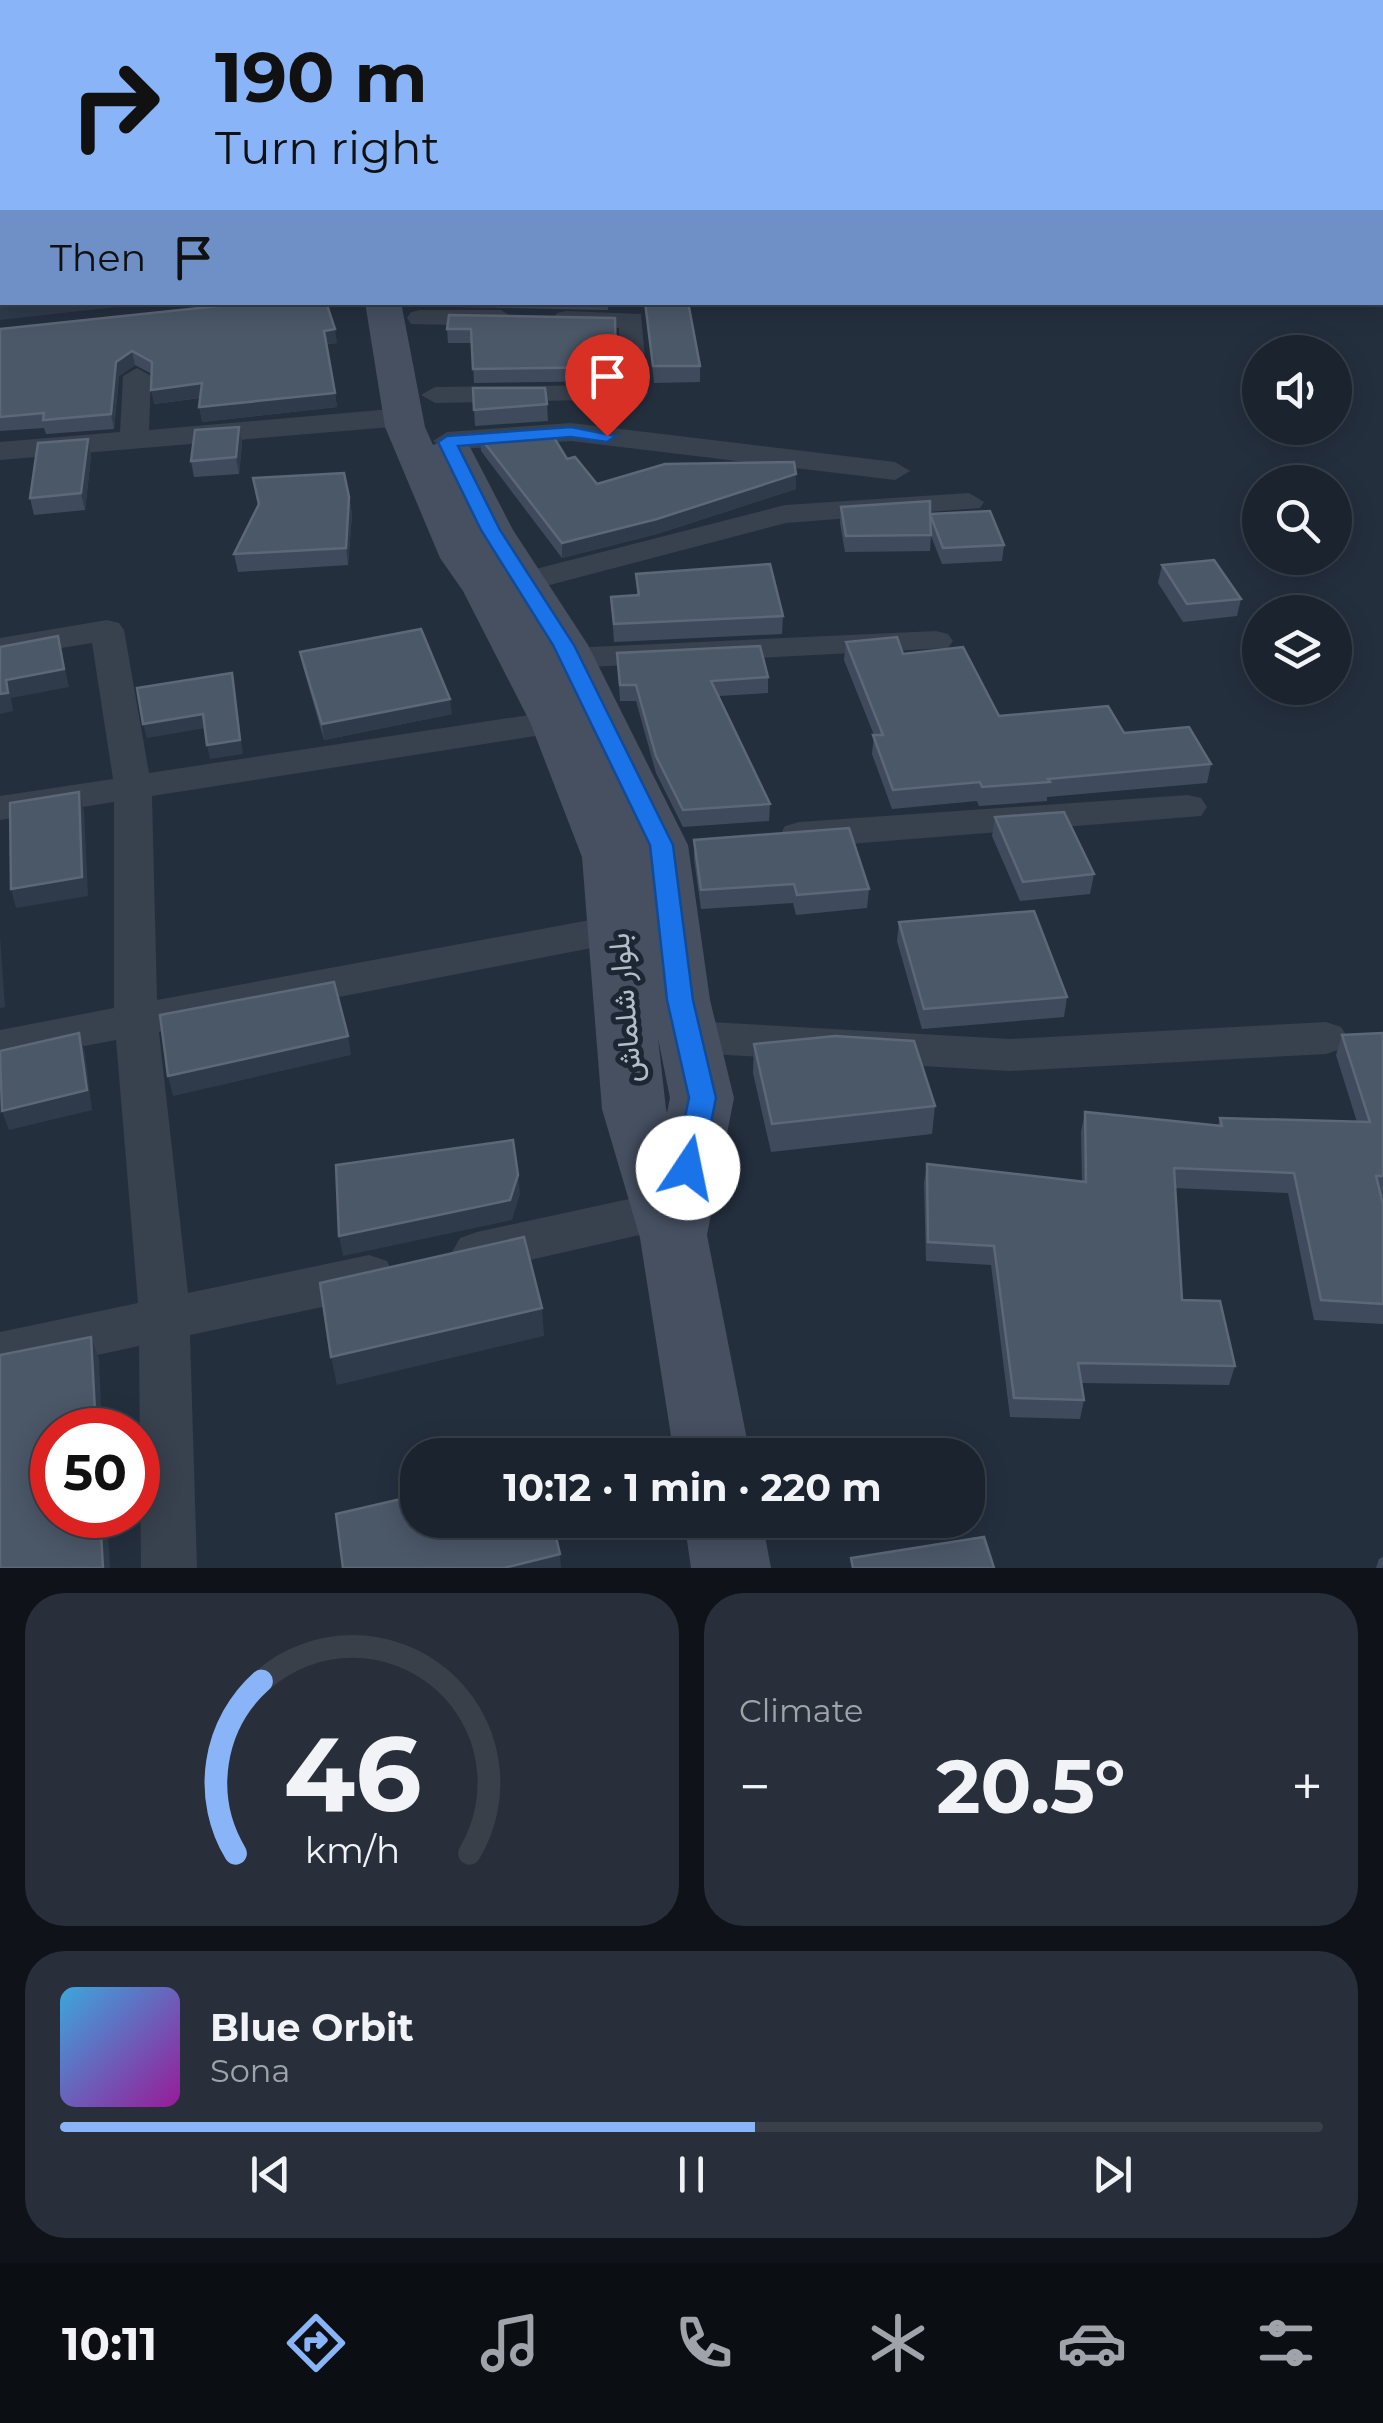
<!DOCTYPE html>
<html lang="en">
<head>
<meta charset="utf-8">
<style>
	body { margin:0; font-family:Montserrat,Vazirmatn,sans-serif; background:#282f3a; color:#f1f3f6; height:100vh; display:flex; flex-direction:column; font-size:38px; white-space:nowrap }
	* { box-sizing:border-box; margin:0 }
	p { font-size:32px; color:#a0a4aa }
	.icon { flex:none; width:55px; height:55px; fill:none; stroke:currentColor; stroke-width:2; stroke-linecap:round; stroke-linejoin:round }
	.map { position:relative; height:1568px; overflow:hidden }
	.details { display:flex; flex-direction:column; gap:25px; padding:25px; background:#0f1319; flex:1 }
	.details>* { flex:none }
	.hud { position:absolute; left:0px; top:0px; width:1385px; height:305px; box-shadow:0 5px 25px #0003,0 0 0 2px #39404a; background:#8ab4f8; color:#111; overflow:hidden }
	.tools { position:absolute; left:1242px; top:335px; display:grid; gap:20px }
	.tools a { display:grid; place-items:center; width:110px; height:110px; border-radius:50%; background:#1b232e; box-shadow:0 5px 25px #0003,0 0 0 2px #39404a; font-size:50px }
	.speed { position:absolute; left:30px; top:1408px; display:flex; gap:20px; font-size:50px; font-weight:700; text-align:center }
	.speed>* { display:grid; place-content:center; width:130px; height:130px; border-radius:50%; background:#1b232e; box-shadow:0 5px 25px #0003,0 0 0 2px #39404a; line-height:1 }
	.speed .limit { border:15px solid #d22; background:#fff; color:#111 }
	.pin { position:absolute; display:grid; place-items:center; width:85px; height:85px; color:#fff; margin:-102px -42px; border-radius:50% 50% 50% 0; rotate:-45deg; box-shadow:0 0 10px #0007 }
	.pin .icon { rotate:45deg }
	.me { position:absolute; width:110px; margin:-55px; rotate:11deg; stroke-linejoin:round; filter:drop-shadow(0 0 8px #0008) }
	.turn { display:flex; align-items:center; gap:35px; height:210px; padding:0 50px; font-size:45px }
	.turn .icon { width:130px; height:130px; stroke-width:2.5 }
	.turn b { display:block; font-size:70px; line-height:85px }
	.then { display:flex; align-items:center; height:95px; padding:0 50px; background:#0003; gap:20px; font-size:38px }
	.big { font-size:75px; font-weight:700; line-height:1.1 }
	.details .tile { flex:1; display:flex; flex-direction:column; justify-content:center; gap:15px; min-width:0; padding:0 35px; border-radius:40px; background:#282f3a }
	.details .dial { align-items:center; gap:0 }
	.dial svg { height:260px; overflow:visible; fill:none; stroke:#39404a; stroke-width:7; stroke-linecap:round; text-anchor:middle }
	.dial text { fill:#f1f3f6; stroke:none }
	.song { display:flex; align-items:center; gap:30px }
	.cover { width:120px; height:120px; border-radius:15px; background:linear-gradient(135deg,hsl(200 70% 55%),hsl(300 70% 35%)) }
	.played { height:10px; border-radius:5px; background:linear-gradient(90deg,#8ab4f8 55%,#39404a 55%) }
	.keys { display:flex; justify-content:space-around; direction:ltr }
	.heat { display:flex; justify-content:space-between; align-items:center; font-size:55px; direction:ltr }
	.details .tiles { flex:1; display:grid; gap:25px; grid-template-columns:1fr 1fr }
	.tile:last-child { grid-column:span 2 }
	.trip { position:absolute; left:400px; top:1438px; width:585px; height:100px; border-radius:40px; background:#1b232e; box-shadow:0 5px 25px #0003,0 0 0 2px #39404a; font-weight:700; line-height:100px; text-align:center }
	.dock { display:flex; height:160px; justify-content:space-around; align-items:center; background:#0b0e12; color:#a0a4aa }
	.dock .icon { width:70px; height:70px }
	.dock .selected { color:#8ab4f8 }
	.dock b { font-size:45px; color:#f1f3f6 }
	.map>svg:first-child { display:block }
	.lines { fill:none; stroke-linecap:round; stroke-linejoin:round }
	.minor { fill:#38414e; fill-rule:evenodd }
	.secondary { fill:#465061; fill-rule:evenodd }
	.wall { fill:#3f4b5c }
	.shaded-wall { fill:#2f3b4b }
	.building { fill:#4b5868; stroke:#5c6777; stroke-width:2.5 }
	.route { fill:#1a73e8; stroke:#114b97; stroke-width:2.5 }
	.labels { text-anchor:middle; stroke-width:10; stroke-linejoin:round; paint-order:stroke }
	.street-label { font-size:30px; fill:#b4bcc9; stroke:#1d2633 }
</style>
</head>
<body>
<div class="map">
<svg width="1383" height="1568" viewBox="0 0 1383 1568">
	<rect width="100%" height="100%" fill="#242f3e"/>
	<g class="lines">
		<!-- minor -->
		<g class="minor">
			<path d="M420,310H501L514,318L501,326L411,324L407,318L411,312Z"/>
			<path d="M566,311L641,314L648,393L644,399L435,403L421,395L435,387L620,385L619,328L557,325L553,319L557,313Z"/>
			<path d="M137,368L151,376L149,430L403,408L417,417L403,426L0,460V442L120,432L123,376Z"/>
			<path d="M571,423L895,462L910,471L895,480L571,441L447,450L433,441L447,432Z"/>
			<path d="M969,493L984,502L980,508L786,523L523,592L507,582L512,575L785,505Z"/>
			<path d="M107,620L119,623L124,630L149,773L555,711L568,714L573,722L568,730L555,733L152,796L157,1000L617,915L632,919L638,929L632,939L617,943L159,1032L188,1293L369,1255L387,1261L394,1276L387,1291L369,1297L190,1335L197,1568H141L139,1346L0,1376V1332L138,1303L116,1040L0,1062V1030L114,1008V802L0,820V796L113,779L92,643L0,658V638Z"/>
			<path d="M936,631L948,634L953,641L948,648L570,668L558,665L553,658L558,651L570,648Z"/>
			<path d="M1188,795L1201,798L1207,807L1201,816L799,848L785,844L780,835L785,826L799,822Z"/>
			<path d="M691,1021L1010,1039L1326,1022L1341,1027L1348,1038L1341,1049L1326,1054L1010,1071L691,1053L676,1048L669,1037L676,1026Z"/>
			<path d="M666,1191L683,1196L690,1210L683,1224L666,1229L477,1272L460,1266L452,1252L460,1238L477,1232Z"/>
		</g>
		<!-- secondary -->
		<g class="secondary">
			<path d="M508,0H534L536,2H510Z"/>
			<path d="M365,302H401L425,427L433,445L451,437L465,440L471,449L513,530L588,645L688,845L710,1000L734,1098L707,1235L750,1455H674L640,1238L602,1109L582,857L530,722L463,591L440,558L385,427ZM658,1038L670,1098L667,1113L666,1109Z"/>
			<path d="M684,1520H762L771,1568H691Z"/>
		</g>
	</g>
	<!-- wall -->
	<g class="wall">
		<path d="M454,302H608V310L454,307Z"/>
		<path d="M645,302L700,366V382L654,383Z"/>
		<path d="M615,318L616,381L474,383L472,343H448L447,329Z"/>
		<path d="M0,329L337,343L327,344L337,407L202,422L200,398L154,404L152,374L135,365L119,376L114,429L46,434L44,428L0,431Z"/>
		<path d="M473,388L547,404L548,421L475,426Z"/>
		<path d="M239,427L242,443L239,474L194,477L191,461Z"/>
		<path d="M480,437L567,459L597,484L796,489L657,534L562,558L481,451Z"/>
		<path d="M88,439L91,456L85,510L34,515L30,498Z"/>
		<path d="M253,478L349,497L352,514L348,565L238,572L234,554L258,506Z"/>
		<path d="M841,507L930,514L1004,545L1002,561L942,564L931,536L930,551L845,552L840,523Z"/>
		<path d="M1162,565L1241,599L1237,616L1183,622L1158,583Z"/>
		<path d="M636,574L783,616L782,634L614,642L611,597L637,595Z"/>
		<path d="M846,642L903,654L999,716L1124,733L1211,764L1207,783L1047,797V801L979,806L977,801L892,809L872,754L874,735L844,660Z"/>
		<path d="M300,652L452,714L324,740L303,667Z"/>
		<path d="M617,653L768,677V693L719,696L770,804L769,821L683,827L656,773L636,701H620Z"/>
		<path d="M995,817L1094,874L1090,894L1020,901L992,836Z"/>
		<path d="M694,840L869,889L867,908L796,915L793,903L701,909L694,859Z"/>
		<path d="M899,922L1067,997L1064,1017L922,1029L897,941Z"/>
		<path d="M1383,1033V1196H1381L1383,1204V1324L1314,1320L1288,1193L1175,1188L1182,1300L1235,1366L1229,1385L1081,1383L1084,1400L1080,1419L1010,1417L991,1265L926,1261L924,1183L927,1164L1082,1181L1081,1132L1085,1112L1218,1126L1220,1118L1357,1122L1336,1055L1342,1035Z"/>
		<path d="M754,1044L935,1106L932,1134L771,1152L753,1073Z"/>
		<path d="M1383,1557V1568H1376L1379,1559Z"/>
	</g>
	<!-- shaded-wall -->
	<g class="shaded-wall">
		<path d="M35,302H161L0,320V306Z"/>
		<path d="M335,329L337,343L326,344L324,331Z"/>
		<path d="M132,351L135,365L119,376L114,429L111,414L116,362Z"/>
		<path d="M202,383L205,397L154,404L151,390Z"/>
		<path d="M335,393L337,407L202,422L199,407Z"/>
		<path d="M239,427L242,443L239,474L236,457Z"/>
		<path d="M88,439L91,456L85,510L81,493Z"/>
		<path d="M796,474V489L657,534L562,558V543Z"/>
		<path d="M349,497L352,514L348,565L346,548Z"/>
		<path d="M58,636L69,687L11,698L13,711L0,714V694L6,680Z"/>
		<path d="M232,673L243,754L210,759L207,745Z"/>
		<path d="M450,699L452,714L324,740L322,724Z"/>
		<path d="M203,714L206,728L147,738L143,724Z"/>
		<path d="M79,792L84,811L88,896L16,908L11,889Z"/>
		<path d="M0,937L5,1007L0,1008Z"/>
		<path d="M79,1033L85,1053L92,1110L9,1130L2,1111Z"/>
		<path d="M348,1036L351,1055L173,1096L168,1076Z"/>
		<path d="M518,1175L520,1194L512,1220L343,1256L339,1236Z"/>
		<path d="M542,1308L544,1336L337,1385L331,1357Z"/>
		<path d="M91,1337L99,1359L102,1430H96Z"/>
		<path d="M100,1515H107L110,1568H103Z"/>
		<path d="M560,1554L561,1568H504Z"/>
	</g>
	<!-- building -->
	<g class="building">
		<path d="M0,0H449L450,2H2V18L0,16Z"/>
		<path d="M554,0H950L954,2H556Z"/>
		<path d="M0,32H2V67L0,65Z"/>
		<path d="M2,76V170L0,172V82H2Z"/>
		<path d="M0,177H2V302H35L0,306Z"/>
		<path d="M256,302H326L335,329L324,331L335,393L199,407L202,383L151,390L152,362L132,351L116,362L111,414L43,420L44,413L0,417V329Z"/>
		<path d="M645,302H688L700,366H653Z"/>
		<path d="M449,315L615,318L616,367L473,369L471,329H447Z"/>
		<path d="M473,388H545L547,404L474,410Z"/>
		<path d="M239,427L236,457L191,461L195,430Z"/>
		<path d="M550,431L567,459L575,457L597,484L665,464L794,462L796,474L657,519L562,543L480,437Z"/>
		<path d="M88,439L81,493L30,498L38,443Z"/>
		<path d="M344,473L349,497L346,548L234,554L259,504L253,478Z"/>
		<path d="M930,501V514L990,511L1004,545L943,548L930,514L931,535L846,536L841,507Z"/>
		<path d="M1214,560L1241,599L1187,604L1162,565Z"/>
		<path d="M770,564L783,616L614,624L611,597L639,595L636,574Z"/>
		<path d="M421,629L450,699L322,724L300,652Z"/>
		<path d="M58,636L64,669L6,680L8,693L0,694V647Z"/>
		<path d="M897,637L903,654L963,647L999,716L1108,706L1124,733L1189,727L1211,764L1048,779L1050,782L982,787L980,782L893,790L873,735H883L846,642Z"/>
		<path d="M760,646L768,677L711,681L770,804L683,810L656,756L636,685H620L617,653Z"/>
		<path d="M232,673L240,740L207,745L203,714L143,724L137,688Z"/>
		<path d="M79,792L82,877L11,889L10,803Z"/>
		<path d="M1064,812L1094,874L1023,882L995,817Z"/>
		<path d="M849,828L869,889L797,895L794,884L701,890L694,840Z"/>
		<path d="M1034,911L1067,997L924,1009L899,922Z"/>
		<path d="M334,982L348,1036L168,1076L160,1015Z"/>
		<path d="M79,1033L87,1090L2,1111L0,1051Z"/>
		<path d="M1383,1033V1176H1376L1383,1204V1304L1321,1300L1294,1173L1174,1168L1182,1300L1220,1301L1235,1366L1078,1363L1084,1400L1014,1398L994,1246L928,1242L927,1164L1086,1182L1085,1112L1222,1126L1220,1118L1370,1122L1342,1035Z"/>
		<path d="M835,1036L914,1041L935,1106L772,1124L754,1044Z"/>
		<path d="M513,1140L518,1175L510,1200L339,1236L336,1165Z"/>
		<path d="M524,1237L542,1308L331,1357L320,1283Z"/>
		<path d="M91,1337L96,1430H52V1515H100L103,1568H0V1355Z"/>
		<path d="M418,1495V1520H552L560,1554L504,1568H343L336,1514Z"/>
		<path d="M984,1537L994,1568H853L851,1558Z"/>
	</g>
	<!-- route -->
	<path class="route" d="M571,427L616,436L607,442L571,437L458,446L500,530L574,645L673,845L693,1000L716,1098L702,1168L698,1176H678L674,1168L689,1098L667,1000L650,845L553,645L481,530L438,442L447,436Z"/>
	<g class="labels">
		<!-- street labels -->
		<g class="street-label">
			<text transform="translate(625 1008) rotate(-95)" y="10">بلوار شلماش</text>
		</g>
	</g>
</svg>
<div class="tools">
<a><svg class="icon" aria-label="sound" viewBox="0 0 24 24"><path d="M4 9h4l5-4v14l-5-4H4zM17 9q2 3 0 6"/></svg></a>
<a><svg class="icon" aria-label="search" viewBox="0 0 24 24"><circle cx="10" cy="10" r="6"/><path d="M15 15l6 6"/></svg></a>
<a><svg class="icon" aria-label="layers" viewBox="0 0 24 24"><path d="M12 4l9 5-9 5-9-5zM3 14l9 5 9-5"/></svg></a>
</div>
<div class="speed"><div class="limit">50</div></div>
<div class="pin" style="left:607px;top:436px;background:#d93025"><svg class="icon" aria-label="arrive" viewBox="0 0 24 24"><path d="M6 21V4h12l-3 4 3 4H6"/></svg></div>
<svg class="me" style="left:688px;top:1168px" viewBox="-20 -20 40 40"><circle r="19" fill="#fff"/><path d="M0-13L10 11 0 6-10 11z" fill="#1a73e8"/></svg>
<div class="trip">10:12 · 1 min · 220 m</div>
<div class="hud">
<div class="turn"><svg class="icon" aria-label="right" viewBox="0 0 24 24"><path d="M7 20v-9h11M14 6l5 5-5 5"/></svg><div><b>190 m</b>Turn right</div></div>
<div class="then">Then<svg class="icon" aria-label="arrive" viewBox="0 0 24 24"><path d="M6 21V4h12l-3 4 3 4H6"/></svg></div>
</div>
</div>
<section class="details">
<div class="tiles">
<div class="tile dial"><svg viewBox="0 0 100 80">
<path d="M14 69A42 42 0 1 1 86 69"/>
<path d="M14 69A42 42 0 0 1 22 16" stroke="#8ab4f8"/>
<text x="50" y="56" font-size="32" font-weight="700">46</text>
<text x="50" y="72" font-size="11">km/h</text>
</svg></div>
<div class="tile"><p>Climate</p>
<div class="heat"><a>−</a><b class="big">20.5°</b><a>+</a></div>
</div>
<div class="tile">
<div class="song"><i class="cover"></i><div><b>Blue Orbit</b><p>Sona</p></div></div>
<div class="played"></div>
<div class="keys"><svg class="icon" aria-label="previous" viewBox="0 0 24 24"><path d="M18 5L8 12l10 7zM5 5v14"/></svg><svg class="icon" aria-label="pause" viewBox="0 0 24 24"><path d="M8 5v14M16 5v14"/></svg><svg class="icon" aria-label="next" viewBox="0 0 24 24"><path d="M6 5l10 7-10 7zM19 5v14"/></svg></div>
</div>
</div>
</section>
<nav class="dock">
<b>10:11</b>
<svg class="icon selected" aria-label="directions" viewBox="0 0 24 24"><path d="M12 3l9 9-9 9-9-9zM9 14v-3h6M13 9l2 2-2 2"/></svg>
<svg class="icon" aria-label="music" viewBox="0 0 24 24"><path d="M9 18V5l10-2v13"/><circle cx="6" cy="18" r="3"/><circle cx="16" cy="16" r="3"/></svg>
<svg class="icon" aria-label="phone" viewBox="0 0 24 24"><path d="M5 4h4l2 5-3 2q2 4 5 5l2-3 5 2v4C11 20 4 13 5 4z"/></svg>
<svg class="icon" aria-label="climate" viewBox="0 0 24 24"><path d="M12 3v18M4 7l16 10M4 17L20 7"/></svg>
<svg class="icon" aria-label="car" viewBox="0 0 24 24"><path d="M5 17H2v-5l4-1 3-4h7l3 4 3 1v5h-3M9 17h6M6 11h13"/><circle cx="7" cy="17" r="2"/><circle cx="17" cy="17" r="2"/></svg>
<svg class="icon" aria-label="filters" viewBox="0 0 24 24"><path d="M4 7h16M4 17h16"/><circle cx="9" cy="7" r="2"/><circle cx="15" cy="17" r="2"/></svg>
</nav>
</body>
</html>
